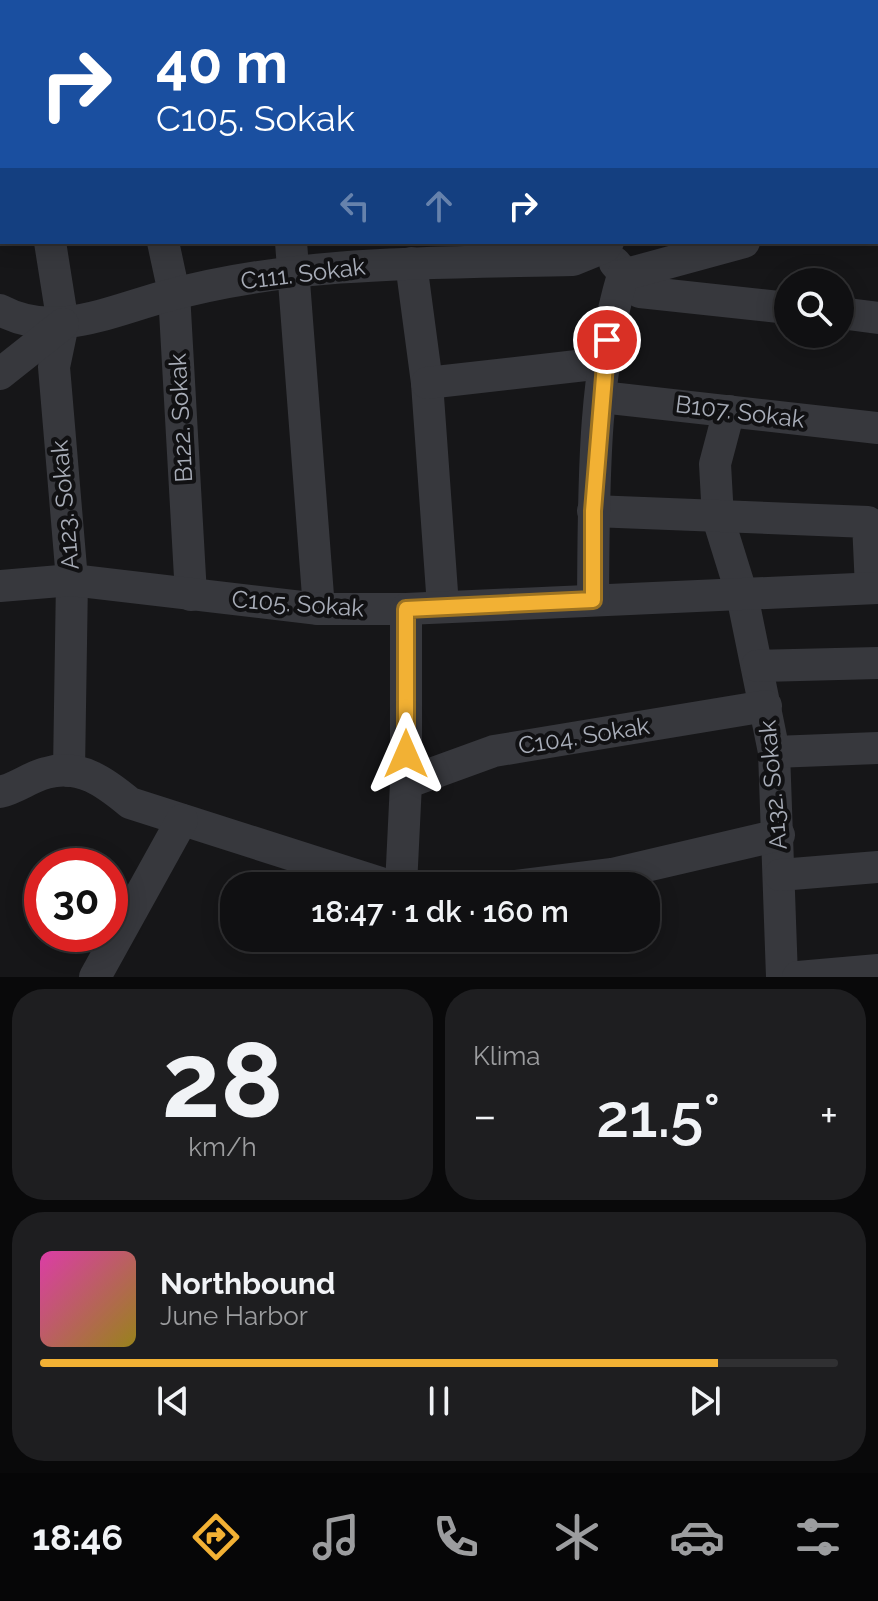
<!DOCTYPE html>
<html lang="tr">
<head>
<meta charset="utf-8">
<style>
	body { margin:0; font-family:Raleway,sans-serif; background:#1e1e20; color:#f1f3f6; height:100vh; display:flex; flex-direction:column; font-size:30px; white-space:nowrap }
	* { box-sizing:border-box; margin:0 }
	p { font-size:26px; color:#9c9d9f }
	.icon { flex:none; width:44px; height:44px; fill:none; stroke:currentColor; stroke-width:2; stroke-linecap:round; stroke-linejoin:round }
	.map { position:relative; height:977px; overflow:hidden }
	.side { display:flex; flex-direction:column; gap:12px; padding:12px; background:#09090a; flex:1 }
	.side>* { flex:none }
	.top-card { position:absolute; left:0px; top:0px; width:878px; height:244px; box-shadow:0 4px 20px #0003,0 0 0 2px #303032; background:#1a4fa0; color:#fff; overflow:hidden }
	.tools { position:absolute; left:774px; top:268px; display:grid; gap:16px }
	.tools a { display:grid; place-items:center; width:80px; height:80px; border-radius:50%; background:#101012; box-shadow:0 4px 20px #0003,0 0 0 2px #303032; font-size:40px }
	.speed { position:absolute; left:24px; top:848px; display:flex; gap:16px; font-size:40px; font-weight:700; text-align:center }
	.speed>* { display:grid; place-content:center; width:104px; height:104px; border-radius:50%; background:#101012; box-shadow:0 4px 20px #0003,0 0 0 2px #303032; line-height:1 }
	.speed .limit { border:12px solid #d22; background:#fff; color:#111 }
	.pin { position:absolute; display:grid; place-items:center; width:68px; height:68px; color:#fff; margin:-34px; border:4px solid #fff; border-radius:50%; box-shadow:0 2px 8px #0007 }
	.me { position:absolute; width:88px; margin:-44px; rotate:0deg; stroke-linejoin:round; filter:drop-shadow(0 0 6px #0008) }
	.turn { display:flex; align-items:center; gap:28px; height:168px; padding:0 24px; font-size:36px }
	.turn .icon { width:104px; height:104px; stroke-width:2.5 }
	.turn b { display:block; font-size:56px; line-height:68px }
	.lanes { display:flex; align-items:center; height:76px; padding:0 24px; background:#0003; justify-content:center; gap:40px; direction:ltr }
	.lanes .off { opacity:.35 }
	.big { font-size:60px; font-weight:600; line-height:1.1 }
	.side .card { flex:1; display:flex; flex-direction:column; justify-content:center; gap:12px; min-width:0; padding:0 28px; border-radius:32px; background:#1e1e20 }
	.side .dial { align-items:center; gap:0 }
	.dial b { font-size:104px; line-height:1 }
	.song { display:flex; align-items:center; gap:24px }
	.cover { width:96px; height:96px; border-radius:12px; background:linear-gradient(135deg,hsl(320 70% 55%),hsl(50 70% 35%)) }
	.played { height:8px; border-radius:4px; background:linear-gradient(90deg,#f2b134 85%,#303032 85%) }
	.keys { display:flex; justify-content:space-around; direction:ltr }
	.heat { display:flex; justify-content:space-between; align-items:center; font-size:44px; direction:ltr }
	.side .tiles { flex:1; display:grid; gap:12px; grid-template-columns:1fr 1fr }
	.card:last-child { grid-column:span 2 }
	.trip { position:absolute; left:220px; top:872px; width:440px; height:80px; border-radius:32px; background:#101012; box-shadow:0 4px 20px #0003,0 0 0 2px #303032; font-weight:600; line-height:80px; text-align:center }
	.dock { display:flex; height:128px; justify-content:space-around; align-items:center; background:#060607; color:#9c9d9f }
	.dock .icon { width:56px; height:56px }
	.dock .selected { color:#f2b134 }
	.dock b { font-size:36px; color:#f1f3f6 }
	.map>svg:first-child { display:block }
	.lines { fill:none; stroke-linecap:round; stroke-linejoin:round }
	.minor { stroke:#37383d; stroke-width:32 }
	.route-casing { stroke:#9d7322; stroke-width:20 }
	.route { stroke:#f2b134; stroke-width:14 }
	.labels { text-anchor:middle; stroke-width:8; stroke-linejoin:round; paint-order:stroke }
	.street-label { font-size:24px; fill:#a8adb8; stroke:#111113 }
</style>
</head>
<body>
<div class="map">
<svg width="878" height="977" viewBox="0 0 878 977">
	<rect width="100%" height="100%" fill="#161618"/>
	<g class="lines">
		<!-- minor -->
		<g class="minor">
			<path d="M108,0L109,2"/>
			<path d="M214,0L215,2"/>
			<path d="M320,0L321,2"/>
			<path d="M466,0V2"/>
			<path d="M587,0L588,2"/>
			<path d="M711,0V2"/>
			<path d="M830,2L836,0"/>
			<path d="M0,55L2,62"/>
			<path d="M876,120H878"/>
			<path d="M876,204H878"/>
			<path d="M50,242L63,324L54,367L72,580L69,771"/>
			<path d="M163,242L174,293L191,595"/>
			<path d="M291,242L319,609"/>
			<path d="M411,263L427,383L443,606"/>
			<path d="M615,263L640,292L788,308"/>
			<path d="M0,310C54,339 108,312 163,297C296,260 436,263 573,260L605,247L608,242"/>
			<path d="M840,313L878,318"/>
			<path d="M0,374L63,324"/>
			<path d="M427,383L603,363"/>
			<path d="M601,397L878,428"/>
			<path d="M729,411L715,464L718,518L742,595L774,752L782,977"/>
			<path d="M593,511L868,522L871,588"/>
			<path d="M0,586L72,580L319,609H406L878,588"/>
			<path d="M593,600C594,492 592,379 623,275L744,242"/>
			<path d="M757,666L878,663"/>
			<path d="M774,752L878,748"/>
			<path d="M406,783L494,751L766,706"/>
			<path d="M0,792C17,788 30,777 46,773C80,763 106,783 130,803L390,886"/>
			<path d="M780,875L878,867"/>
			<path d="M401,886L406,783V609"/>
			<path d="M516,886L612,874L779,835"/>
			<path d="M95,977L182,820"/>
			<path d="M798,977L878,970"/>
		</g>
	</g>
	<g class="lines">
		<!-- route casing -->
		<g class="route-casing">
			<path id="route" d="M406,754V609L593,600V511L607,340"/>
		</g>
		<!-- route -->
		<use href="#route" class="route"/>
	</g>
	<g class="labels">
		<!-- street labels -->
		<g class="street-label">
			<text transform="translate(303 274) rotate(-7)" y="8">C111. Sokak</text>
			<text transform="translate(740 412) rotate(7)" y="8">B107. Sokak</text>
			<text transform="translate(181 418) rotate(-93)" y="8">B122. Sokak</text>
			<text transform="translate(65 505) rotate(-95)" y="8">A123. Sokak</text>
			<text transform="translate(298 604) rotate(4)" y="8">C105. Sokak</text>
			<text transform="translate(584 736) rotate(-9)" y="8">C104. Sokak</text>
			<text transform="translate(773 785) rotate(-95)" y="8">A132. Sokak</text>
		</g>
	</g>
</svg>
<div class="tools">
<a><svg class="icon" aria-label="search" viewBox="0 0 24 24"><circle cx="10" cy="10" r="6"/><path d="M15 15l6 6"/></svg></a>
</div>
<div class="speed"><div class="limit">30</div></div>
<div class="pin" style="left:607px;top:340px;background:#d93025"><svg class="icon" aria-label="arrive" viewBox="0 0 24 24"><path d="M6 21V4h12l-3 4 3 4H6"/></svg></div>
<svg class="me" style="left:406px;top:754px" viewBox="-20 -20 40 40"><path d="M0-17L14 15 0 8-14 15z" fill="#f2b134" stroke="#fff" stroke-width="4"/></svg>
<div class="trip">18:47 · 1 dk · 160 m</div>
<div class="top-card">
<div class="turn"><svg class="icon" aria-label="right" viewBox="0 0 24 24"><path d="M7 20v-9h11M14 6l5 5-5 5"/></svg><div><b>40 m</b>C105. Sokak</div></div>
<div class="lanes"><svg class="icon off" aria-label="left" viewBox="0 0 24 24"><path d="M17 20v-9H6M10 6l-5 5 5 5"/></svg><svg class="icon off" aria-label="ahead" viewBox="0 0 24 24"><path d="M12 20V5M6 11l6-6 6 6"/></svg><svg class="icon" aria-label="right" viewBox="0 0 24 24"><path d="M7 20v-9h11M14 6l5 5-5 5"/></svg></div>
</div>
</div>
<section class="side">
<div class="tiles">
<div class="card dial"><b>28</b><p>km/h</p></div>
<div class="card"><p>Klima</p>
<div class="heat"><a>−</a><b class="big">21.5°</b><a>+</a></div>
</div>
<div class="card">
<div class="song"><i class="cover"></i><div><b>Northbound</b><p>June Harbor</p></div></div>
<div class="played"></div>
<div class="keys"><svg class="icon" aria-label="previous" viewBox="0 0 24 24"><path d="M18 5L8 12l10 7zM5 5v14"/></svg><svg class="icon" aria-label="pause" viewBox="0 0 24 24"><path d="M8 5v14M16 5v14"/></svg><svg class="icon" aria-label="next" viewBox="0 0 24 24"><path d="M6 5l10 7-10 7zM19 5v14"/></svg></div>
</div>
</div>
</section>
<nav class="dock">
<b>18:46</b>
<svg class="icon selected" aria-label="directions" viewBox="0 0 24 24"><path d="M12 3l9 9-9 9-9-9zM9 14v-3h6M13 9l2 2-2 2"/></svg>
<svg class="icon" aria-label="music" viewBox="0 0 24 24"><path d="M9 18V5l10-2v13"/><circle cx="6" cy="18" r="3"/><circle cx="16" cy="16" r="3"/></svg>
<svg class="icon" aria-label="phone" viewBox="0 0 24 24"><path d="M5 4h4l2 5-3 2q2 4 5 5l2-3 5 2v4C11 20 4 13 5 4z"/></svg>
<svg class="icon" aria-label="climate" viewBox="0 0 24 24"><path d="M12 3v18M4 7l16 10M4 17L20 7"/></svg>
<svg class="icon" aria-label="car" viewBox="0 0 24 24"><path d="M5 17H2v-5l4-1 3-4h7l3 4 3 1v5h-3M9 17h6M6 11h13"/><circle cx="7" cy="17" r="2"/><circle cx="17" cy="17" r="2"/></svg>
<svg class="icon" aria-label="filters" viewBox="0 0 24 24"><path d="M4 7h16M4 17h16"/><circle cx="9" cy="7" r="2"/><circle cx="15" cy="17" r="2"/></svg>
</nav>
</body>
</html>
